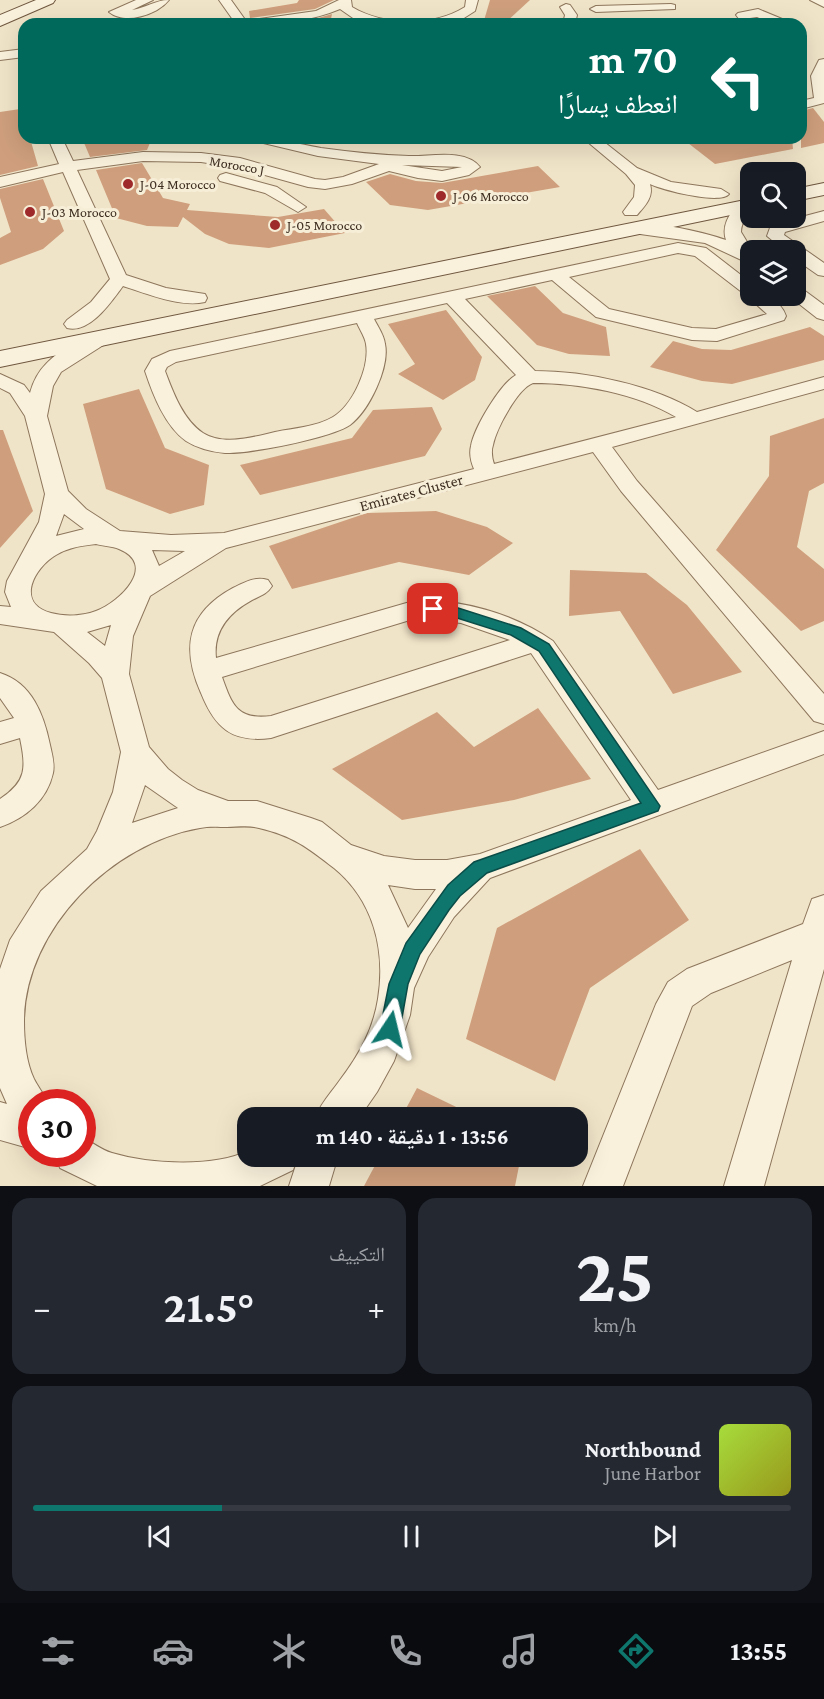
<!DOCTYPE html>
<html lang="ar">
<head>
<meta charset="utf-8">
<style>
	body { margin:0; font-family:"Crimson Pro","Noto Naskh Arabic",serif; background:#242831; color:#f1f3f6; direction:rtl; height:100vh; display:flex; flex-direction:column; font-size:22px; white-space:nowrap }
	* { box-sizing:border-box; margin:0 }
	p { font-size:20px; color:#9ea1a6 }
	.icon { flex:none; width:33px; height:33px; fill:none; stroke:currentColor; stroke-width:2; stroke-linecap:round; stroke-linejoin:round }
	.map { position:relative; height:1186px; overflow:hidden; direction:ltr }
	.sheet { display:flex; flex-direction:column; gap:12px; padding:12px; background:#0d0f14; flex:1 }
	.sheet>* { flex:none }
	.guide { position:absolute; left:18px; top:18px; width:789px; height:126px; border-radius:18px; box-shadow:0 6px 24px #0002; direction:rtl; background:#00695c; color:#fff; overflow:hidden }
	.buttons { position:absolute; left:740px; top:162px; display:grid; gap:12px }
	.buttons a { display:grid; place-items:center; width:66px; height:66px; border-radius:12px; background:#171b24; box-shadow:0 6px 24px #0002; font-size:30px }
	.speed { position:absolute; left:18px; top:1089px; display:flex; gap:12px; font-size:30px; font-weight:700; text-align:center }
	.speed>* { display:grid; place-content:center; width:78px; height:78px; border-radius:50%; background:#171b24; box-shadow:0 6px 24px #0002; line-height:1 }
	.speed .limit { border:9px solid #d22; background:#fff; color:#111 }
	.pin { position:absolute; display:grid; place-items:center; width:51px; height:51px; color:#fff; margin:-26px; border-radius:12px; box-shadow:0 3px 9px #0006 }
	.me { position:absolute; width:66px; margin:-33px; rotate:10deg; stroke-linejoin:round; filter:drop-shadow(0 0 4px #0008) }
	.turn { display:flex; align-items:center; gap:21px; height:126px; padding:0 30px; font-size:27px }
	.turn .icon { width:78px; height:78px; stroke-width:2.5 }
	.turn b { display:block; font-size:42px; line-height:51px }
	.big { font-size:45px; font-weight:700; line-height:1.1 }
	.sheet .tile { flex:1; display:flex; flex-direction:column; justify-content:center; gap:9px; min-width:0; padding:0 21px; border-radius:18px; background:#242831 }
	.sheet .dial { align-items:center; gap:0 }
	.dial b { font-size:78px; line-height:1 }
	.song { display:flex; align-items:center; gap:18px }
	.cover { width:72px; height:72px; border-radius:9px; background:linear-gradient(135deg,hsl(80 70% 55%),hsl(60 70% 35%)) }
	.played { height:6px; border-radius:3px; background:linear-gradient(90deg,#0f766e 25%,#363941 25%) }
	.keys { display:flex; justify-content:space-around; direction:ltr }
	.heat { display:flex; justify-content:space-between; align-items:center; font-size:33px; direction:ltr }
	.sheet .tiles { flex:1; display:grid; gap:12px; grid-template-columns:1fr 1fr }
	.tile:last-child { grid-column:span 2 }
	.trip { position:absolute; left:237px; top:1107px; width:351px; height:60px; border-radius:18px; background:#171b24; box-shadow:0 6px 24px #0002; font-weight:700; line-height:60px; text-align:center; direction:rtl }
	.tabs { display:flex; height:96px; justify-content:space-around; align-items:center; background:#090b0e; color:#9ea1a6 }
	.tabs .icon { width:42px; height:42px }
	.tabs .current { color:#0f766e }
	.tabs b { font-size:27px; color:#f1f3f6 }
	.map>svg:first-child { display:block }
	.building { fill:#cf9f7d }
	.lines { fill:none; stroke-linecap:round; stroke-linejoin:round }
	.street-casing { stroke:#8d765c; stroke-width:2 }
	.secondary-casing { stroke:#6f573f; stroke-width:2 }
	.street { fill:#faf1dc; fill-rule:evenodd }
	.secondary { fill:#faf1dc; fill-rule:evenodd }
	.route { fill:#0f766e; stroke:#0a4d48; stroke-width:1.5 }
	.poi-dot { fill:#9e2a2b; stroke:#f7eed8; stroke-width:2 }
	.labels { text-anchor:middle; stroke-width:6; stroke-linejoin:round; paint-order:stroke }
	.far-street-label { font-size:14px; fill:#3d2e20; stroke:#f7eed8 }
	.far-poi-label { font-size:14px; fill:#3d2e20; stroke:#f7eed8; text-anchor:start }
	.street-label { font-size:16px; fill:#3d2e20; stroke:#f7eed8 }
</style>
</head>
<body>
<div class="map">
<svg width="824" height="1186" viewBox="0 0 824 1186">
	<rect width="100%" height="100%" fill="#f0e4c8"/>
	<!-- building -->
	<g class="building">
		<path d="M299,0H334L315,9L250,18L249,11L297,3Z"/>
		<path d="M490,0H530L504,24H483Z"/>
		<path d="M332,14L330,24H289L315,19Z"/>
		<path d="M813,108L824,122V143L801,148V111Z"/>
		<path d="M20,109L24,120V138H30L38,166L0,175V112Z"/>
		<path d="M82,138H152L147,150L90,157Z"/>
		<path d="M722,138H792L793,149L715,164L688,143Z"/>
		<path d="M142,163L163,198L190,204L187,210L278,217L324,209L345,233L269,248L229,244L205,234L183,217L178,227L147,226L116,218L96,170Z"/>
		<path d="M538,166L560,187L428,210L390,205L366,182L390,174L416,181L442,183Z"/>
		<path d="M43,179L64,231L43,249L0,265V238L11,232L0,198V189Z"/>
		<path d="M535,286L563,313L606,327L610,356L569,354L537,345L487,296Z"/>
		<path d="M446,310L482,357L475,380L443,400L398,374L415,364L388,324Z"/>
		<path d="M810,327L824,336V360L732,384L702,381L650,367L673,341L702,349L731,350Z"/>
		<path d="M139,389L165,448L209,465L204,505L170,514L106,489L83,404Z"/>
		<path d="M432,407L442,429L425,456L260,495L240,465L352,438L373,410Z"/>
		<path d="M824,418V483L809,491L797,547L824,569V621L801,631L716,550L769,476L770,436Z"/>
		<path d="M0,430H3L33,511L0,548Z"/>
		<path d="M436,511L487,527L513,543L469,575L399,562L292,589L269,546L367,513Z"/>
		<path d="M570,570L646,573L687,605L742,672L673,694L620,611L569,616Z"/>
		<path d="M538,708L591,779L514,800L402,820L332,769L437,712L474,747Z"/>
		<path d="M640,849L689,920L590,988L555,1081L466,1039L497,928Z"/>
		<path d="M417,1088L479,1118H401Z"/>
		<path d="M380,1156H521L515,1186H364Z"/>
	</g>
	<g class="lines">
		<!-- street casing -->
		<g class="street-casing">
			<g id="street">
				<path d="M136,0H153L132,10C146,8 155,0 169,0C157,15 125,25 109,12Z"/>
				<path d="M219,0H231L246,21L316,11L339,0H351L352,7C384,26 433,27 465,7L466,0H478L475,11L464,18L446,24H371L353,18L340,9C307,23 271,24 236,24Z"/>
				<path d="M810,0H824V7Z"/>
				<path d="M566,4L570,5L577,15L575,24H563L565,15L560,7Z"/>
				<path d="M671,4L675,5V9L596,12L590,9L596,6Z"/>
				<path d="M758,9L787,21L789,24H773L757,17L750,18L755,24H743L736,15L738,13Z"/>
				<path d="M24,49V57L0,60V52Z"/>
				<path d="M824,59V103L801,109V101L814,98L811,76L819,60Z"/>
				<path d="M48,138H62L73,161L143,152L201,153L240,158L315,179L325,180L343,177L379,164L318,156L255,141L253,138C277,138 298,144 321,148C350,152 379,155 409,156C429,157 465,148 480,167L469,175L442,181L418,178L389,171L352,184L325,189L308,187L240,168L201,162L143,161L77,170L126,275L166,288L205,294L207,298L205,302C181,308 145,293 123,286C111,302 90,334 67,328L64,324L67,320L91,302L110,279L63,172L0,187V177L59,164ZM402,165L462,167L442,171Z"/>
				<path d="M583,138H599L637,168L671,182L721,189L729,194C720,205 663,190 650,184C654,197 645,206 637,215H625L623,212L634,197L635,185L626,174Z"/>
				<path d="M226,173L277,187L306,207L298,212L265,193L220,181L218,178L220,175Z"/>
				<path d="M744,201L750,203C750,213 741,221 741,232L752,250L750,264L705,243L640,234L632,229C642,216 710,234 726,240C721,225 730,214 738,203Z"/>
				<path d="M824,211V221L785,232L784,235L824,263V276L818,275L795,259V250H784L767,236L771,225Z"/>
				<path d="M678,243L706,248L750,282V296C766,296 780,299 786,316L784,320L717,341L692,340L596,317L552,280L465,299L535,371C585,371 654,385 697,412L824,377V389L612,447L637,481L824,694V724L814,721L621,491L593,452L226,548L150,596L133,636L129,674L149,747L168,769L182,780L198,790L228,801H257L311,818L322,822L351,845L384,856L415,860H447L480,854L631,800L531,653L271,738C232,743 215,728 201,693C181,648 187,613 233,588C245,582 255,576 268,580L272,586C267,594 260,596 252,600C230,612 213,630 216,658L410,602C459,597 514,614 553,641L658,790L824,731V754L490,878L454,917L428,957L414,988L410,1015L394,1061L377,1092L359,1118H315C321,1103 331,1093 340,1080C359,1055 373,1030 378,999C386,949 373,900 334,868C307,847 293,836 259,828C249,825 237,827 227,827C219,827 209,826 200,828C112,843 25,929 24,1021C24,1040 26,1062 34,1079C38,1087 44,1094 47,1102H32V1149L0,1140V1102L7,1104L0,1088V969L10,940L41,891L87,849L97,831L113,792L121,752L102,678L89,663L54,632L0,624V606L11,607L5,592L7,581L39,522L45,494L25,416L10,393L0,388V374L24,385L30,393C33,382 38,372 46,364C58,351 88,332 105,336L108,340L105,344L61,372L53,386L47,416L68,491L86,509L120,531L171,535L224,533L474,469C471,462 469,454 471,446C474,428 500,384 516,375L447,303L374,319C378,327 384,335 385,344C390,367 369,411 350,425C331,438 249,454 225,453C212,452 197,448 186,441C165,426 153,395 145,371L152,359L170,351ZM678,253L695,256L747,296L767,314L716,329L692,328L609,309L569,277ZM357,323C360,330 365,337 366,344C370,367 353,405 333,417C316,427 294,428 275,432C253,437 224,446 203,433C183,420 173,392 165,371L167,367L176,362ZM533,383C580,383 636,393 676,417L494,464C492,458 491,451 493,445C496,429 518,388 533,383ZM64,514L84,529L56,536ZM96,544C103,546 112,546 119,549C158,565 120,602 96,611C83,616 65,617 51,613C15,603 34,568 56,555C69,547 82,546 96,544ZM152,550L185,551L159,566ZM425,619L461,623L510,640L271,716C237,720 232,705 222,677L410,620ZM111,625L105,646L87,632ZM145,785L178,808L132,823ZM388,885L415,889H436L408,928Z"/>
				<path d="M795,287L801,288L824,305V320L817,318L789,296H795Z"/>
				<path d="M0,673C32,683 44,715 50,745C52,754 55,764 53,773C47,800 26,818 0,827V799C27,781 26,768 20,738L0,744V722L14,718L0,698Z"/>
				<path d="M824,895V969L764,1186H724L792,960L711,993L692,1006L623,1186H583L656,1004L668,982L687,969L803,924L812,899Z"/>
				<path d="M82,1138C93,1142 101,1150 112,1153C149,1164 212,1168 248,1151V1156H298L293,1170L260,1186H97L60,1168L55,1154H82Z"/>
				<path d="M299,1156H338L329,1186H289Z"/>
			</g>
		</g>
		<!-- secondary casing -->
		<g class="secondary-casing">
			<g id="secondary">
				<path d="M36,0H55L53,3L0,26V15Z"/>
				<path d="M824,183V195L795,201V189Z"/>
				<path d="M750,199V211L0,367V351Z"/>
			</g>
		</g>
		<!-- street -->
		<use href="#street" class="street"/>
		<!-- secondary -->
		<use href="#secondary" class="secondary"/>
	</g>
	<!-- route -->
	<path class="route" d="M433,604L455,607L521,628L549,644L660,806L658,811L487,873L460,896L449,910L420,954L408,984L400,1029L397,1036L390,1038L383,1036L380,1029L389,984L406,943L448,885L474,862L641,803L539,651L511,635L454,617L428,612L426,609Z"/>
	<!-- markers -->
	<g class="poi-dot">
		<circle cx="128" cy="184" r="6"/>
		<circle cx="441" cy="196" r="6"/>
		<circle cx="30" cy="212" r="6"/>
		<circle cx="275" cy="225" r="6"/>
	</g>
	<g class="labels">
		<!-- far-street labels -->
		<g class="far-street-label">
			<text transform="translate(237 165) rotate(10)" y="5">Morocco J</text>
		</g>
		<!-- far-poi labels -->
		<g class="far-poi-label">
			<text x="140" y="189">J-04 Morocco</text>
			<text x="453" y="201">J-06 Morocco</text>
			<text x="42" y="217">J-03 Morocco</text>
			<text x="287" y="230">J-05 Morocco</text>
		</g>
		<!-- street labels -->
		<g class="street-label">
			<text transform="translate(411 492) rotate(-15)" y="6">Emirates Cluster</text>
		</g>
	</g>
</svg>
<div class="buttons">
<a><svg class="icon" aria-label="search" viewBox="0 0 24 24"><circle cx="10" cy="10" r="6"/><path d="M15 15l6 6"/></svg></a>
<a><svg class="icon" aria-label="layers" viewBox="0 0 24 24"><path d="M12 4l9 5-9 5-9-5zM3 14l9 5 9-5"/></svg></a>
</div>
<div class="speed"><div class="limit">30</div></div>
<div class="pin" style="left:433px;top:609px;background:#d93025"><svg class="icon" aria-label="arrive" viewBox="0 0 24 24"><path d="M6 21V4h12l-3 4 3 4H6"/></svg></div>
<svg class="me" style="left:390px;top:1029px" viewBox="-20 -20 40 40"><path d="M0-17L14 15 0 8-14 15z" fill="#0f766e" stroke="#fff" stroke-width="4"/></svg>
<div class="trip">13:56 · 1 دقيقة · 140 m</div>
<div class="guide">
<div class="turn"><svg class="icon" aria-label="left" viewBox="0 0 24 24"><path d="M17 20v-9H6M10 6l-5 5 5 5"/></svg><div><b>70 m</b>انعطف يسارًا</div></div>
</div>
</div>
<section class="sheet">
<div class="tiles">
<div class="tile dial"><b>25</b><p>km/h</p></div>
<div class="tile"><p>التكييف</p>
<div class="heat"><a>−</a><b class="big">21.5°</b><a>+</a></div>
</div>
<div class="tile">
<div class="song"><i class="cover"></i><div><b>Northbound</b><p>June Harbor</p></div></div>
<div class="played"></div>
<div class="keys"><svg class="icon" aria-label="previous" viewBox="0 0 24 24"><path d="M18 5L8 12l10 7zM5 5v14"/></svg><svg class="icon" aria-label="pause" viewBox="0 0 24 24"><path d="M8 5v14M16 5v14"/></svg><svg class="icon" aria-label="next" viewBox="0 0 24 24"><path d="M6 5l10 7-10 7zM19 5v14"/></svg></div>
</div>
</div>
</section>
<nav class="tabs">
<b>13:55</b>
<svg class="icon current" aria-label="directions" viewBox="0 0 24 24"><path d="M12 3l9 9-9 9-9-9zM9 14v-3h6M13 9l2 2-2 2"/></svg>
<svg class="icon" aria-label="music" viewBox="0 0 24 24"><path d="M9 18V5l10-2v13"/><circle cx="6" cy="18" r="3"/><circle cx="16" cy="16" r="3"/></svg>
<svg class="icon" aria-label="phone" viewBox="0 0 24 24"><path d="M5 4h4l2 5-3 2q2 4 5 5l2-3 5 2v4C11 20 4 13 5 4z"/></svg>
<svg class="icon" aria-label="climate" viewBox="0 0 24 24"><path d="M12 3v18M4 7l16 10M4 17L20 7"/></svg>
<svg class="icon" aria-label="car" viewBox="0 0 24 24"><path d="M5 17H2v-5l4-1 3-4h7l3 4 3 1v5h-3M9 17h6M6 11h13"/><circle cx="7" cy="17" r="2"/><circle cx="17" cy="17" r="2"/></svg>
<svg class="icon" aria-label="filters" viewBox="0 0 24 24"><path d="M4 7h16M4 17h16"/><circle cx="9" cy="7" r="2"/><circle cx="15" cy="17" r="2"/></svg>
</nav>
</body>
</html>
